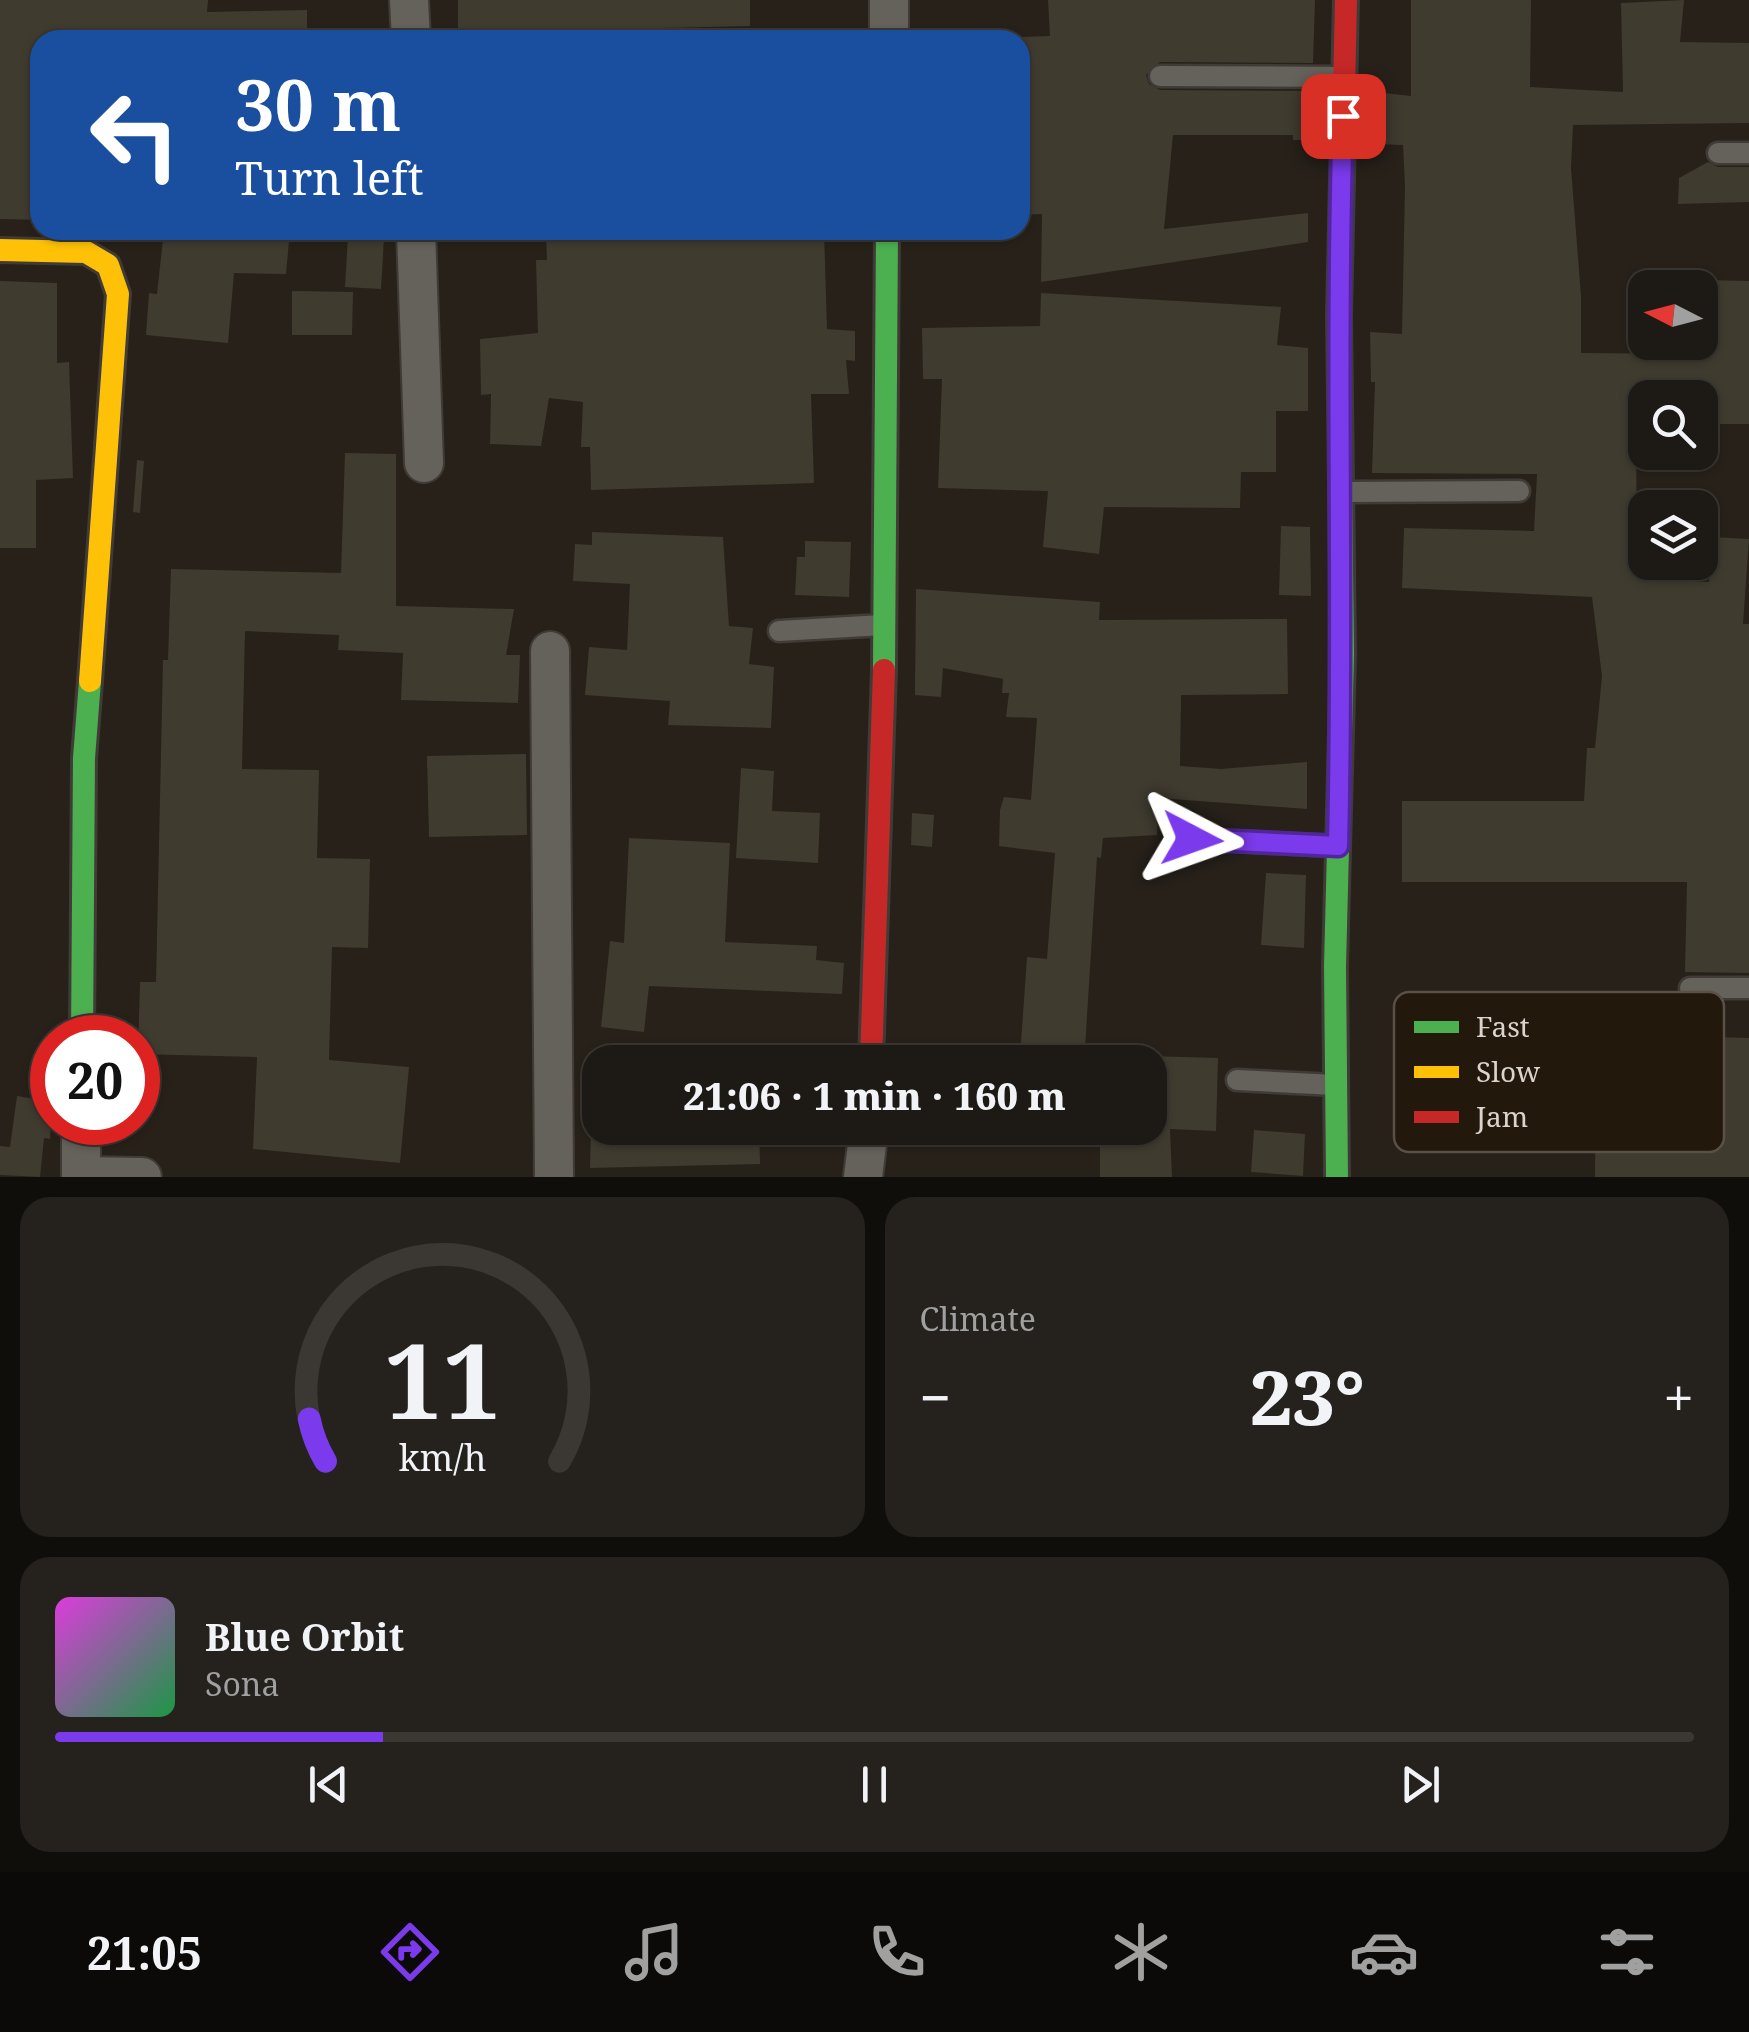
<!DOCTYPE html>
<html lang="en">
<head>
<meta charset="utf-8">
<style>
	body { margin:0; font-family:"Noto Serif",serif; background:#25221d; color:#f1f3f6; height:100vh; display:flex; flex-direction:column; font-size:38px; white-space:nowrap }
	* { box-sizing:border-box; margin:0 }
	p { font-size:32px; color:#a0a0a0 }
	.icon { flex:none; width:55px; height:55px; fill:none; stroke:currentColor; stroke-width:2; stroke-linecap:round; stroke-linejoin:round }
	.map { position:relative; height:1177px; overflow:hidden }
	.drawer { display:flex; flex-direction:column; gap:20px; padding:20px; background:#100e0b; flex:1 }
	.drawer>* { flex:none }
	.hud { position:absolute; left:30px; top:30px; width:1000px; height:210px; border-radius:30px; box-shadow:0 2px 8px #0004,0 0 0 2px #3b3834; background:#1a4fa0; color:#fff; overflow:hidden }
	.needle { width:65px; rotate:276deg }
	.fabs { position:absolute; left:1628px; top:270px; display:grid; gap:20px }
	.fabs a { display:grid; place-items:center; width:90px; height:90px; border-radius:20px; background:#1d1914; box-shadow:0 2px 8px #0004,0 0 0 2px #3b3834; font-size:50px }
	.speed { position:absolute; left:30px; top:1015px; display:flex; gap:20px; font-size:50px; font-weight:700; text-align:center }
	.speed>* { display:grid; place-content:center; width:130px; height:130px; border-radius:50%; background:#1d1914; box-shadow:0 2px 8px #0004,0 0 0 2px #3b3834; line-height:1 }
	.speed .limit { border:15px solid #d22; background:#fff; color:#111 }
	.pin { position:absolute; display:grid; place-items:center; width:85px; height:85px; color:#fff; margin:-42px; border-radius:20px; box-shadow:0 5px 15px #0006 }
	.me { position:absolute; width:110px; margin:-55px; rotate:94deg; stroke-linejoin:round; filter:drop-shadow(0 0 8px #0008) }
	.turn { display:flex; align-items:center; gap:35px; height:210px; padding:0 40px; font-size:45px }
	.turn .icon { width:130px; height:130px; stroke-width:2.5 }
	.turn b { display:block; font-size:70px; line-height:85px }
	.big { font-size:75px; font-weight:800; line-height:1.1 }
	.drawer .tile { flex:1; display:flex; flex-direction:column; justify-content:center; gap:15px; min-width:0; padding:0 35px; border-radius:30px; background:#25221d }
	.drawer .dial { align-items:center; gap:0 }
	.dial svg { height:260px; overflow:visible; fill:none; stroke:#3b3834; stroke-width:7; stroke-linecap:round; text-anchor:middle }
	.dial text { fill:#f1f3f6; stroke:none }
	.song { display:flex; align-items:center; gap:30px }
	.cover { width:120px; height:120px; border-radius:15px; background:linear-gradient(135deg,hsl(300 70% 55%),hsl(140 70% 35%)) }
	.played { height:10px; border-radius:5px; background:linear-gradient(90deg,#7c3aed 20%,#3b3834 20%) }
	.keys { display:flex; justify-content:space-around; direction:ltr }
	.heat { display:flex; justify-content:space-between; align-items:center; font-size:55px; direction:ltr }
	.drawer .tiles { flex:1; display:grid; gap:20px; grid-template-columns:1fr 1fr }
	.tile:last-child { grid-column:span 2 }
	.trip { position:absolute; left:582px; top:1045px; width:585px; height:100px; border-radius:30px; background:#1d1914; box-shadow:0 2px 8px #0004,0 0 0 2px #3b3834; font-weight:800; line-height:100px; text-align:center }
	.dock { display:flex; height:160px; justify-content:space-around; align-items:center; background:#0c0a08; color:#a0a0a0 }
	.dock .icon { width:70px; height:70px }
	.dock .selected { color:#7c3aed }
	.dock b { font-size:45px; color:#f1f3f6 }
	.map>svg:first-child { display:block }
	.building { fill:#3f3b2f }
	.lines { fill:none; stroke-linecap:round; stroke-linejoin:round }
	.lane-casing { stroke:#403b36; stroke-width:25 }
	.street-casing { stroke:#403b36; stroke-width:42 }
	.fast-casing { stroke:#403b36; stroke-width:28 }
	.slow-casing { stroke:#403b36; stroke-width:28 }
	.jam-casing { stroke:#403b36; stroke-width:28 }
	.lane { stroke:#65615b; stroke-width:20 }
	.street { stroke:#65615b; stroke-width:38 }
	.fast { stroke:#4caf50; stroke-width:22 }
	.slow { stroke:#ffc107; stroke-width:22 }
	.jam { stroke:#c62828; stroke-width:22 }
	.route-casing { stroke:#51269a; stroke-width:25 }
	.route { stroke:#7c3aed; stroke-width:18 }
	.key { fill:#22180c; stroke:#5a5046; stroke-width:2.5 }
	.key-label { font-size:28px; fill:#dbd4cc }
</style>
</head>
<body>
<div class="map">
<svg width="1749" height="1177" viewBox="0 0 1749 1177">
	<rect width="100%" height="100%" fill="#27211a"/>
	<!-- building -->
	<g class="building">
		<path d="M0,0H208L207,12L307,10V40H40V220L0,219Z"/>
		<path d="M458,0H750V26L665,28V32L642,35V40L585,35V40H458Z"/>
		<path d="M1048,0H1315L1313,63L1160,62L1146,75L1149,84L1160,90L1312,91L1311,140H1293V135H1173L1164,229L1308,213V242L1041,282L1042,214L1020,215V37L1050,36Z"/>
		<path d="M1411,0H1531L1530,87L1623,92L1621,3L1684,0L1680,42L1749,43V123L1573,125L1571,168L1581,296V353L1701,354L1702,280L1749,281V424H1700V398H1645V423H1636L1637,578L1709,582L1712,537L1749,539L1743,624H1749V973L1685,972L1687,882H1402V801H1584L1587,748H1595L1602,676L1592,597L1402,588L1404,528L1534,531L1537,474L1372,473L1375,382H1371L1370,332L1402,334L1405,187L1403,145L1373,144L1375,92L1411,96Z"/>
		<path d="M1708,162L1718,167H1749V202L1678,204L1679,178Z"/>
		<path d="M164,230H290L286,274L234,273L228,343L146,335L149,293L157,294Z"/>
		<path d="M689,230H824L827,329L855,331V361L846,360L849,394H811L814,483L591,490L590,447H581L583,402L549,398L541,446L490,444L491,394L481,395L480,339L538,333L536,260H547L546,235Z"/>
		<path d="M348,236L384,238L381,289L345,287Z"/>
		<path d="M0,281L57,283V363L69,362L73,478L36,480V548H0Z"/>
		<path d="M292,291L353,292L352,335H292Z"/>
		<path d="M1041,293L1281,307L1277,345L1308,348V411H1276V472H1241L1240,508L1104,507L1099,554L1043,547L1048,491L938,488L942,379H923L922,328L1040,326Z"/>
		<path d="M345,453L396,454V606L514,609L506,655H520L518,703L401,700L403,653L338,650L339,635L245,631L242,769L319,770L317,858L370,859L368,948L332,947L329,1060L409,1067L400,1163L253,1149L257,1057L138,1054L140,982H156L163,660H168L171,569L341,573Z"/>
		<path d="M137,460L144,461L140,513L133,512Z"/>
		<path d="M1281,526L1310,527L1311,596L1279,595Z"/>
		<path d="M592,532L723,537L729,626L753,628L749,664L774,667L771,728L668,725L670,701L585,695L589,647L627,650L630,584L573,581L575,544L592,545Z"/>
		<path d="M805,541L851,542L849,597L795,595L797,557H805Z"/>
		<path d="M916,589L1100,602L1099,620L1287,619L1288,694L1181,695L1180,766L1221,769L1307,762V809L1159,798L1157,835L1103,838L1101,858L1097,857L1085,1048L1021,1043L1027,957L1047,959L1055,853L999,846L1000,810L1004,797L1031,800L1037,718L1006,717L1009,693H1002L1003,679L943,668L941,697L915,695Z"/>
		<path d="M526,754L527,835L429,837L427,756Z"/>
		<path d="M741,768L774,771L772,811L820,813L818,863L736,858Z"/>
		<path d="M912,813L934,815L932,847L911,845Z"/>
		<path d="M629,838L730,843L725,942L817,946L816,960L844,963L842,994L649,986L644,1032L601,1027L610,941L624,943Z"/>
		<path d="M1266,873L1306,875L1304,948L1261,945Z"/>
		<path d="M1671,1036L1749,1038V1177H1595L1596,1044L1671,1045Z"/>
		<path d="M1150,1056L1218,1058L1216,1131L1170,1129L1172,1177H1100V1128H1150Z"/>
		<path d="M17,1096L52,1102L50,1139L44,1138L40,1177L0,1175V1146L10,1147Z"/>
		<path d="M591,1128H759L760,1164L590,1168Z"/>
		<path d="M1254,1130L1305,1134L1303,1176L1251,1172Z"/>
	</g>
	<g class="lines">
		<!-- lane casing -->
		<g class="lane-casing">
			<g id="lane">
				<path d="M1160,76L1343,77"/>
				<path d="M1718,153H1749"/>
				<path d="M1344,492L1519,491"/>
				<path d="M779,631L883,625"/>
				<path d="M1192,839L1335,846"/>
				<path d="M1690,988H1749"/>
				<path d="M1237,1080L1335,1085"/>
			</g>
		</g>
		<!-- street casing -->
		<g class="street-casing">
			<g id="street">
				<path d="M409,0L411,40"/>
				<path d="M889,40V0"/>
				<path d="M416,230L424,463"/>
				<path d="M550,651L554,1177"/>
				<path d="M81,1176L142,1177"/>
				<path d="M81,1177V1122"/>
				<path d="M863,1177L869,1128"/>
			</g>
		</g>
		<!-- fast casing -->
		<g class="fast-casing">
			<g id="fast">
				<path d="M884,670L887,230"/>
				<path d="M82,1038L84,758L90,681"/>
				<path d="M1337,1177L1335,966L1343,654L1339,315"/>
			</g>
		</g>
		<!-- slow casing -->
		<g class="slow-casing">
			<path id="slow" d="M0,250L86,252L108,265L118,294L90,681"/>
		</g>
		<!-- jam casing -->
		<g class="jam-casing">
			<g id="jam">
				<path d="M1339,315L1346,0"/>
				<path d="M871,1062L884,670"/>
			</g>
		</g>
		<!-- lane -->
		<use href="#lane" class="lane"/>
		<!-- street -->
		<use href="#street" class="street"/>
		<!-- fast -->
		<use href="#fast" class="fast"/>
		<!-- slow -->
		<use href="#slow" class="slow"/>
		<!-- jam -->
		<use href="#jam" class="jam"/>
	</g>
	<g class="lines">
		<!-- route casing -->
		<g class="route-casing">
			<path id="route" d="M1192,839L1338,846C1344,603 1335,359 1343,116"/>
		</g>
		<!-- route -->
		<use href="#route" class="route"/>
	</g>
	<!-- legend -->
	<rect x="1394" y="992" width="330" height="160" rx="15" class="key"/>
	<rect x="1414" y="1021" width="45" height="12" fill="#4caf50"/>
	<rect x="1414" y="1066" width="45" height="12" fill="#ffc107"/>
	<rect x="1414" y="1111" width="45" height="12" fill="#c62828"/>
	<g class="key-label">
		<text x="1476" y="1037">Fast</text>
		<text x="1476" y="1082">Slow</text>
		<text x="1476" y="1127">Jam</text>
	</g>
</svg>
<div class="fabs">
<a><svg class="needle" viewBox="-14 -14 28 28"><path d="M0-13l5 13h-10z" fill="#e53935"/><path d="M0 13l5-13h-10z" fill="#a0a0a0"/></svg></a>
<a><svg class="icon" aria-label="search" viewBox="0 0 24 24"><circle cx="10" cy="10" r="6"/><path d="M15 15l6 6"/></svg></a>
<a><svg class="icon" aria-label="layers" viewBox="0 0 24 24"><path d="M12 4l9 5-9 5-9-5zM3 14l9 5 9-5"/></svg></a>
</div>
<div class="speed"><div class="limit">20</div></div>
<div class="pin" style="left:1343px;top:116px;background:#d93025"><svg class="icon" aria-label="arrive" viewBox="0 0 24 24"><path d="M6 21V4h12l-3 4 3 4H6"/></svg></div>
<svg class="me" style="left:1192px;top:839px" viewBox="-20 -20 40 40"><path d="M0-17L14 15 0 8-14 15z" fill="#7c3aed" stroke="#fff" stroke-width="4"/></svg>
<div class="trip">21:06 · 1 min · 160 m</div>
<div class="hud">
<div class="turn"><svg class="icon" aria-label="left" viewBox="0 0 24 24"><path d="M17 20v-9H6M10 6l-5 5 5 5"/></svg><div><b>30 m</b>Turn left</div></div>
</div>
</div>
<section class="drawer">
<div class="tiles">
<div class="tile dial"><svg viewBox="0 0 100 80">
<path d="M14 69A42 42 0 1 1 86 69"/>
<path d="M14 69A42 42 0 0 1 9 56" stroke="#7c3aed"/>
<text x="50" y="56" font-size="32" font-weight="700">11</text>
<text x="50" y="72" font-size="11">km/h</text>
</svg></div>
<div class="tile"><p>Climate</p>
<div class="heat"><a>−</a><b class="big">23°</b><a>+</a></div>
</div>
<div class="tile">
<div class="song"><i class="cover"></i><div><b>Blue Orbit</b><p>Sona</p></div></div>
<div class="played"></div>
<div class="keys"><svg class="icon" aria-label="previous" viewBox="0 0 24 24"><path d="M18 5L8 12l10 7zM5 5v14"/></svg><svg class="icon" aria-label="pause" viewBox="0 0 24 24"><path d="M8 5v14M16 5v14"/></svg><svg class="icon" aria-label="next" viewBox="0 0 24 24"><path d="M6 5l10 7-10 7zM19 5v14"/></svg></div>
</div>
</div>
</section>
<nav class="dock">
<b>21:05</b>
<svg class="icon selected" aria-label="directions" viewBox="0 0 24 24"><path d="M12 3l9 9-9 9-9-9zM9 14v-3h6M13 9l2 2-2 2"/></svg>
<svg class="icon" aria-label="music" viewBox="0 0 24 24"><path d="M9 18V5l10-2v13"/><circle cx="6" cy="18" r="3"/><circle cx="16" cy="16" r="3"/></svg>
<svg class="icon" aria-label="phone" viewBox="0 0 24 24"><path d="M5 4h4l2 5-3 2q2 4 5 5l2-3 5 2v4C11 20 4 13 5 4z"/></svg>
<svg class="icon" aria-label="climate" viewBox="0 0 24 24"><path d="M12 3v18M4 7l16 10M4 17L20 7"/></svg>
<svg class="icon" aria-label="car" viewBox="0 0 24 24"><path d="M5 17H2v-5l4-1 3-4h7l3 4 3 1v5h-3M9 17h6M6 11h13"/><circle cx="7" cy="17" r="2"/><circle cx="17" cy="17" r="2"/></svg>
<svg class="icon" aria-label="filters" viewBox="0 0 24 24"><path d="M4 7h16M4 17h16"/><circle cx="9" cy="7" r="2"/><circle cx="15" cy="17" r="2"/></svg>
</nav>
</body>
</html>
